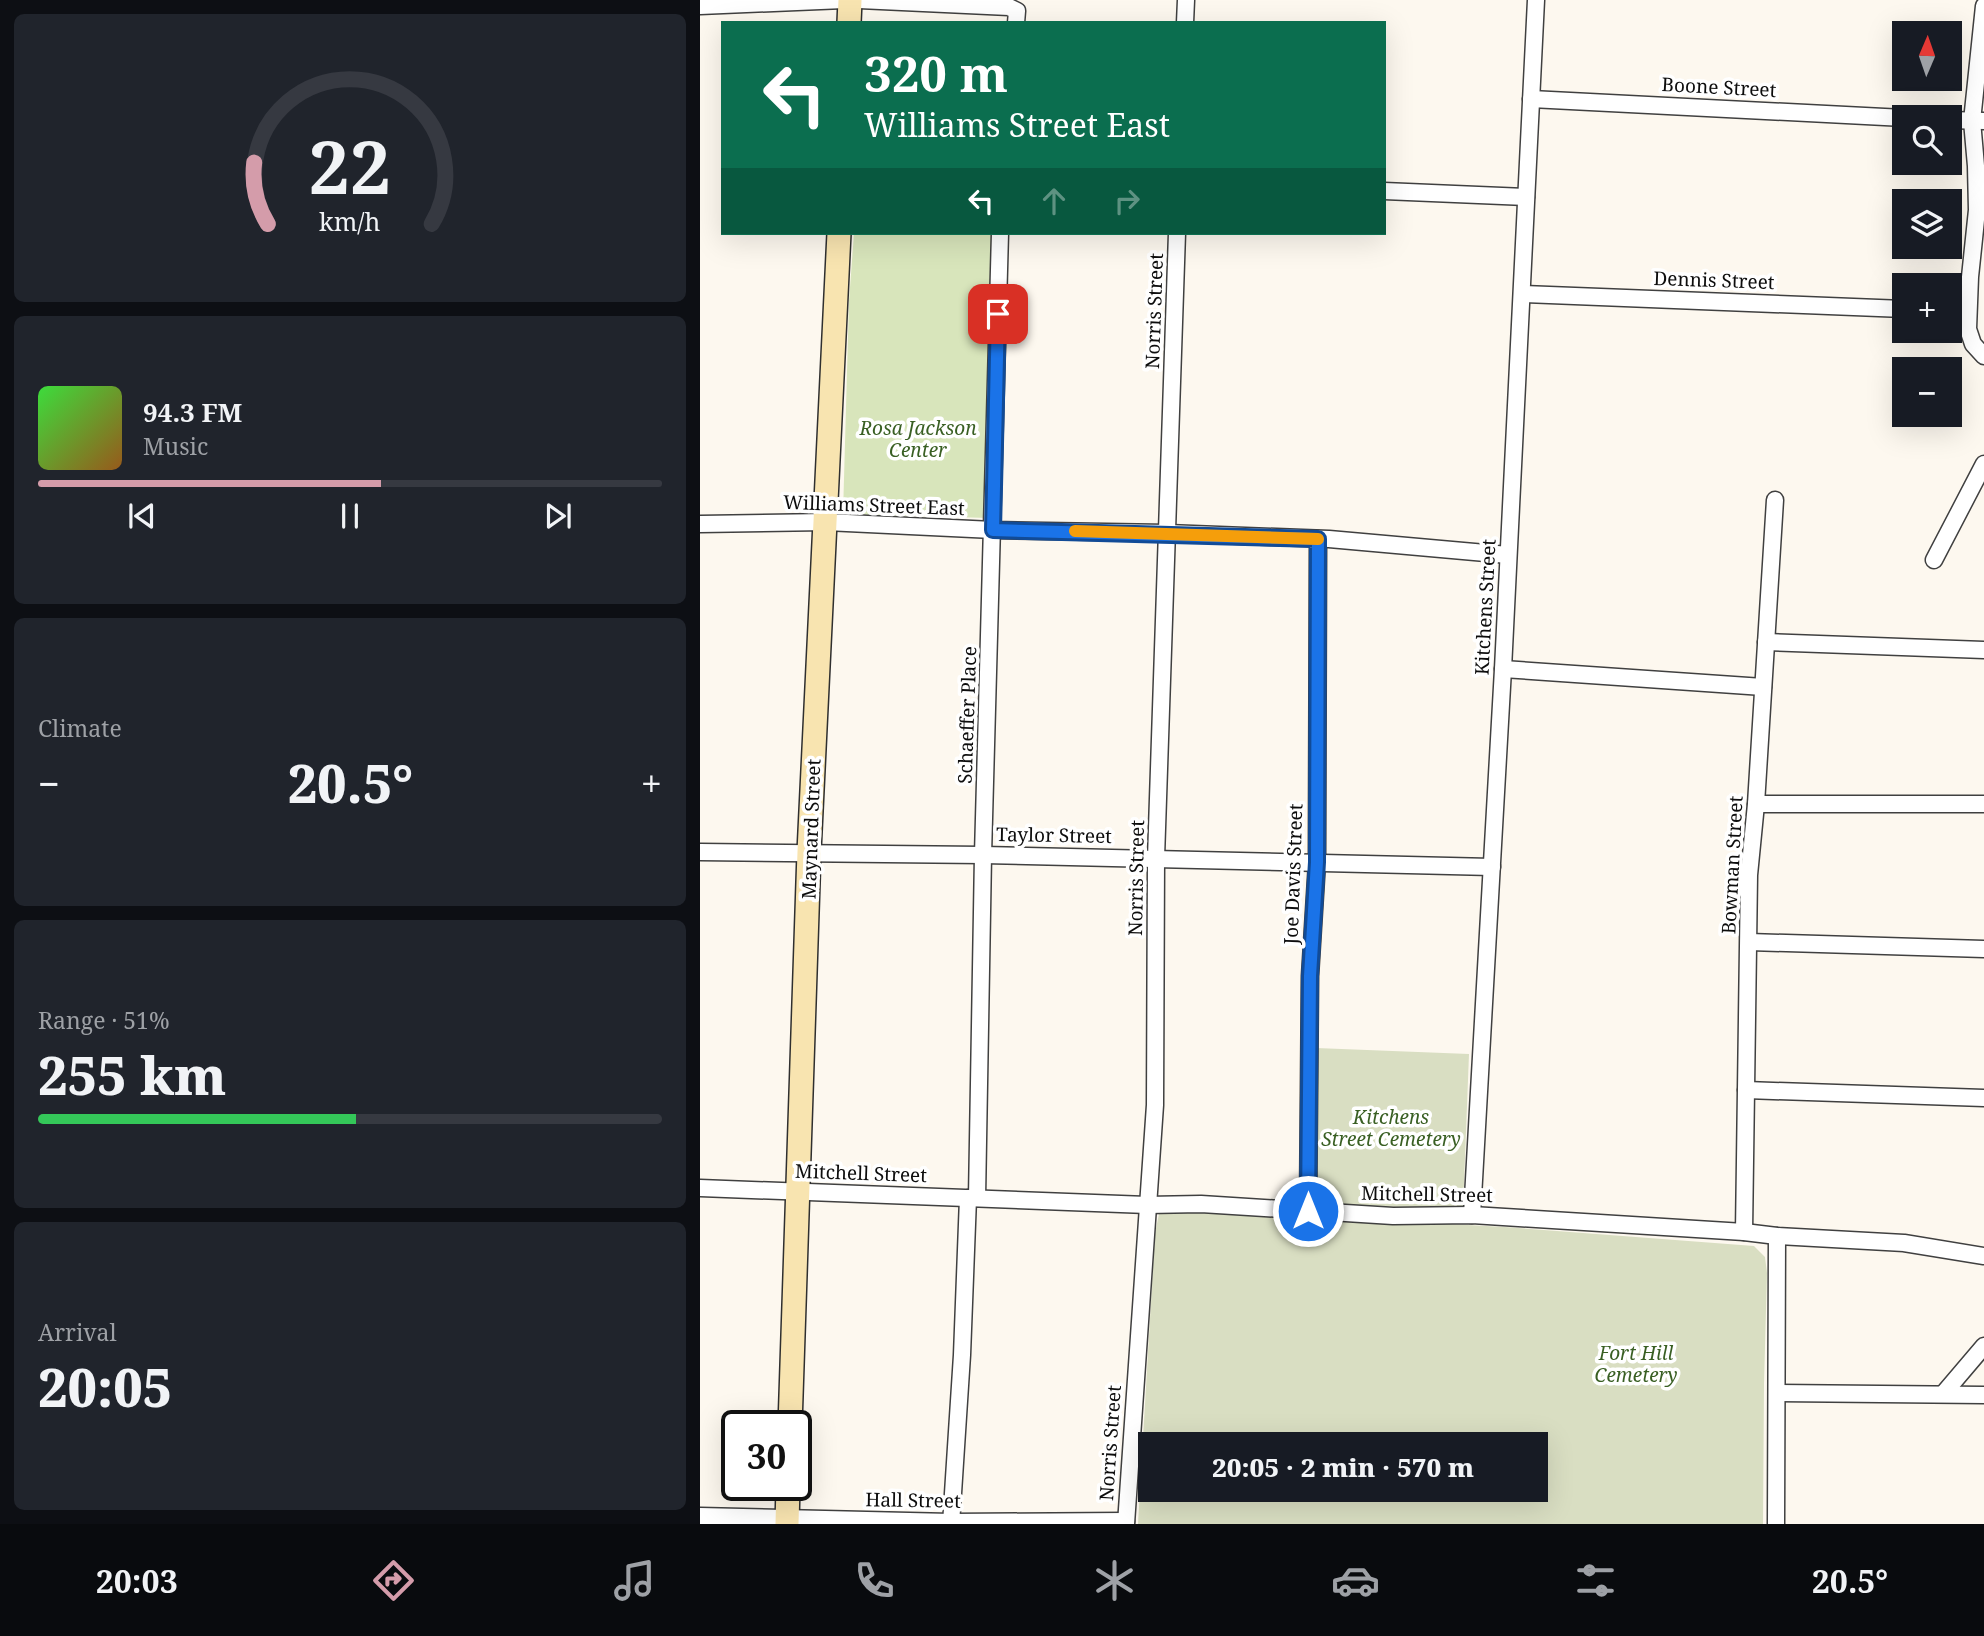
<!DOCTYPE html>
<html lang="en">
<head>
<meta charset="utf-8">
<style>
	body { margin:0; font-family:"Noto Serif",serif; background:#20242c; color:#f1f3f6; height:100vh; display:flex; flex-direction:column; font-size:26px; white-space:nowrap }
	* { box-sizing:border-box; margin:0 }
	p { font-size:23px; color:#9ea1a6 }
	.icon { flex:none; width:38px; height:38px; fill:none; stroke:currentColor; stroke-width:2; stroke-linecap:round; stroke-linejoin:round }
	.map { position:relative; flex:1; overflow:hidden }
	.side { display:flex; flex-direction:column; gap:14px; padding:14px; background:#0d0f14; width:700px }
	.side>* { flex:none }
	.hud { position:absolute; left:21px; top:21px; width:665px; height:214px; border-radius:0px; box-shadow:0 7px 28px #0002; background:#0b6e4f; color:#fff; overflow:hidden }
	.needle { width:46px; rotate:2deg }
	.fabs { position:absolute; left:1192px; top:21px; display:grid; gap:14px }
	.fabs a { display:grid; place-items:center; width:70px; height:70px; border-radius:0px; background:#171b24; box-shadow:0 7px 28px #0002; font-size:35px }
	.speed { position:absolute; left:21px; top:1410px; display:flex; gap:14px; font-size:35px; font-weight:700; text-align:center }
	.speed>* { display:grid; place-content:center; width:91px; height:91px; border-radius:50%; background:#171b24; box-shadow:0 7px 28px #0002; line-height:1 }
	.speed .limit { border:4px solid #111; border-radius:10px; background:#fff; color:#111 }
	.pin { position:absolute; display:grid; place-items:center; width:60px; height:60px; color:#fff; margin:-30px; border-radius:14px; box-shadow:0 4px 10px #0006 }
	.me { position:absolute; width:77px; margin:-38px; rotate:0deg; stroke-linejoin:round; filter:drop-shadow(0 0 5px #0008) }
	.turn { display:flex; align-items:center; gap:24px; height:147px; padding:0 28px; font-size:32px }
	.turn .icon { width:91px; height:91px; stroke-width:2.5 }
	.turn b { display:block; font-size:49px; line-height:60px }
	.lanes { display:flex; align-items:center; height:66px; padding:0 28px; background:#0003; justify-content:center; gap:35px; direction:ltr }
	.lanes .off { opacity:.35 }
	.big { font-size:52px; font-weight:800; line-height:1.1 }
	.side .tile { flex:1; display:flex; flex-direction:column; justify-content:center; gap:10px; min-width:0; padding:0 24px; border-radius:10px; background:#20242c }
	.side .dial { align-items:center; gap:0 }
	.dial svg { height:182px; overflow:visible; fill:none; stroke:#363941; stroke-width:7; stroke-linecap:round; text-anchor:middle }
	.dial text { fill:#f1f3f6; stroke:none }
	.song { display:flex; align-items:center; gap:21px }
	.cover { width:84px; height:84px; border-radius:10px; background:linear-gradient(135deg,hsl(120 70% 55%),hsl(30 70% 35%)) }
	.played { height:7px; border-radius:4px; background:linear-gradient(90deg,#d49caa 55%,#363941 55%) }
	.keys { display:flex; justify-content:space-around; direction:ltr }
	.heat { display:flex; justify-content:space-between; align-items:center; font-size:38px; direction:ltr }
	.charge { height:10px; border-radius:5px; background:linear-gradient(90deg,#34c759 51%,#363941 0) }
	.trip { position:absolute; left:438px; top:1432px; width:410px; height:70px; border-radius:0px; background:#171b24; box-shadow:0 7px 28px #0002; font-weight:800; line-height:70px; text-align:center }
	.menu { display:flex; height:112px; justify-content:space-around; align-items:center; background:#090b0e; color:#9ea1a6 }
	.menu .icon { width:49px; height:49px }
	.menu .active { color:#d49caa }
	.menu b { font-size:32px; color:#f1f3f6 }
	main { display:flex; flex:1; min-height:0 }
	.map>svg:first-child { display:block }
	.green { fill:#d8e5bb }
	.cemetery { fill:#d9dec2; fill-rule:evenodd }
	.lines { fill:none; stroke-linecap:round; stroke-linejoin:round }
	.street-casing { stroke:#404040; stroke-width:19 }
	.secondary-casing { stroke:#2f2f2f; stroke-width:26 }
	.street { stroke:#fff; stroke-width:16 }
	.secondary { stroke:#f8e4b0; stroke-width:23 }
	.route-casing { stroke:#114b97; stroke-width:18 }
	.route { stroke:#1a73e8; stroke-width:12 }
	.slow { stroke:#f59e0b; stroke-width:12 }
	.labels { text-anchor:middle; stroke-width:7; stroke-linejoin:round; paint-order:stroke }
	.street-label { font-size:19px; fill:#0d0d0d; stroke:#fff }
	.park-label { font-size:19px; font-style:italic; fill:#395f23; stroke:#fff }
</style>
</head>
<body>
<main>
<section class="side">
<div class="tile dial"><svg viewBox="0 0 100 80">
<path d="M14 69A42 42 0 1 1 86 69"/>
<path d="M14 69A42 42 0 0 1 8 42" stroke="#d49caa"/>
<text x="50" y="56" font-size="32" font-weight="700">22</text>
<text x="50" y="72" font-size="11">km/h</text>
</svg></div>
<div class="tile">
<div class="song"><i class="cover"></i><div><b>94.3 FM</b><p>Music</p></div></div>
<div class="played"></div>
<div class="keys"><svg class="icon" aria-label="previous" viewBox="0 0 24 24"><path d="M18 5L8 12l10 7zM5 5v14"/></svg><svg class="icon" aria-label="pause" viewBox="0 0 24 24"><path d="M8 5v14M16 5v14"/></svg><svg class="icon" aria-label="next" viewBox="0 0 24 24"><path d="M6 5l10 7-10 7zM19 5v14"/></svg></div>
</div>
<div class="tile"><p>Climate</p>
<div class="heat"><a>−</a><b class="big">20.5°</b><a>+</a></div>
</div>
<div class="tile"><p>Range · 51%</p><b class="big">255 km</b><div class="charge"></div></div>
<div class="tile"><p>Arrival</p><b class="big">20:05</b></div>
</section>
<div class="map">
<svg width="1284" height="1524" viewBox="0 0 1284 1524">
	<rect width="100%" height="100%" fill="#fdf8ef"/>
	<!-- green -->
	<path class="green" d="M154,233H295L289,518L143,514L149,301Z"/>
	<!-- cemetery -->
	<g class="cemetery">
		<path d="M616,1048L769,1054L763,1209L652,1210L617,1203Z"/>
		<path d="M503,1211L805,1227L1054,1246L1065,1257L1067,1273L1064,1384L1063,1524H438L455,1233L459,1214ZM450,1444H835V1489H450Z"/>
	</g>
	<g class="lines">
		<!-- street casing -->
		<g class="street-casing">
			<g id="street">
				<path d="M159,0L309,7L317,11L316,23"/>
				<path d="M0,6L144,0"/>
				<path d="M1284,6L1272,121L1276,166L1277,210L1270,277L1268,329L1273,344L1284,356"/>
				<path d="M485,23L486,0"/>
				<path d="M831,99L1204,118"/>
				<path d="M1250,120L1284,121"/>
				<path d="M684,191L826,197"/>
				<path d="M822,294L1204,309"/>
				<path d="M1250,310L1268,311"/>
				<path d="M0,524L126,522L293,530L467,533L629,539L808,555"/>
				<path d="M1234,560L1284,464"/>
				<path d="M1066,642L1284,650"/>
				<path d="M803,669L1063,687"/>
				<path d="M1056,804H1284"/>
				<path d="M0,852L283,855L792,867"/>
				<path d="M1049,942L1284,949"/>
				<path d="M1046,1090L1284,1098"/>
				<path d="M0,1188L447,1205L501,1204L693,1216L772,1215L1044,1232L1077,1236L1204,1243L1284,1256"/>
				<path d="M277,1198L283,855L300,233"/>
				<path d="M608,1211L610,976L617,862L618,539"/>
				<path d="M772,1215L803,669L836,0"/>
				<path d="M1044,1232L1049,875L1056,804L1075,500"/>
				<path d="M1077,1393L1284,1395"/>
				<path d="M1244,1393L1284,1346"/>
				<path d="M0,1516L251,1522L426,1521"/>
				<path d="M251,1524L262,1355L268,1198"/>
				<path d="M426,1524L455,1105L456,858L477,233"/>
				<path d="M1076,1524L1077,1236"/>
			</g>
		</g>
		<!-- secondary casing -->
		<g class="secondary-casing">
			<g id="secondary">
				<path d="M149,23L150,0"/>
				<path d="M90,1426L109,852L139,233"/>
				<path d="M87,1524L88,1486"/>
			</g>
		</g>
		<!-- street -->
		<use href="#street" class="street"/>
		<!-- secondary -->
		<use href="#secondary" class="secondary"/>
	</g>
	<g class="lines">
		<!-- route casing -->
		<g class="route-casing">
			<path id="route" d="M298,314L293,530L618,539L617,862L610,976L608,1211"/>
		</g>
		<!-- route -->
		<use href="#route" class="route"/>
		<!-- slow -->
		<path class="slow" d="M375,531L618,539"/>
	</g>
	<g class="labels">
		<!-- street labels -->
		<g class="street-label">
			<text transform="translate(1019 87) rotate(3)" y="7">Boone Street</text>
			<text transform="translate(1014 280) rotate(2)" y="7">Dennis Street</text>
			<text transform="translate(454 311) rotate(-88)" y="7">Norris Street</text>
			<text transform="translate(174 505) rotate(2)" y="7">Williams Street East</text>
			<text transform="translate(785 607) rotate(-87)" y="7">Kitchens Street</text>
			<text transform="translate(267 715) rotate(-88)" y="7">Schaeffer Place</text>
			<text transform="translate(111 829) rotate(-88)" y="7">Maynard Street</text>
			<text transform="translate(354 835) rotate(1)" y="7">Taylor Street</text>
			<text transform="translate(1032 865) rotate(-87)" y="7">Bowman Street</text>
			<text transform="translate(593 874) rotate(-88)" y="7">Joe Davis Street</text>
			<text transform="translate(436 878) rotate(-89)" y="7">Norris Street</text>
			<text transform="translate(161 1173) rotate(2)" y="7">Mitchell Street</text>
			<text transform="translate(727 1194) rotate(1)" y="7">Mitchell Street</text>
			<text transform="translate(410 1443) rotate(-86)" y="7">Norris Street</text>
			<text transform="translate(213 1500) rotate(1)" y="7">Hall Street</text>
		</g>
		<!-- park labels -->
		<g class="park-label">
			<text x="218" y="435">Rosa Jackson<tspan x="218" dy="22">Center</tspan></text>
			<text x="691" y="1124">Kitchens<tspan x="691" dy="22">Street Cemetery</tspan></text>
			<text x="936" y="1360">Fort Hill<tspan x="936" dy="22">Cemetery</tspan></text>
		</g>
	</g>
</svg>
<div class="fabs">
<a><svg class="needle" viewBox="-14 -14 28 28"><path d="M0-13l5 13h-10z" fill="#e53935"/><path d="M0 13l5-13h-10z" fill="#9ea1a6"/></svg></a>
<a><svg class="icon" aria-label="search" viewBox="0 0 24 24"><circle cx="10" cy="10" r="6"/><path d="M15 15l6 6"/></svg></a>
<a><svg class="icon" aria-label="layers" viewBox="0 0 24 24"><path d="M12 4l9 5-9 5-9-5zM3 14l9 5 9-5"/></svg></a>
<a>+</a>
<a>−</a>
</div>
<div class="speed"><div class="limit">30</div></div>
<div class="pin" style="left:298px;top:314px;background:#d93025"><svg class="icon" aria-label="arrive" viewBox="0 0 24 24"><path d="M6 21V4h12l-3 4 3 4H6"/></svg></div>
<svg class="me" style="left:608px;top:1211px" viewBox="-20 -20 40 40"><circle r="17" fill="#1a73e8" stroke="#fff" stroke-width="3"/><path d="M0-11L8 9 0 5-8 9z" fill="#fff"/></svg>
<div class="trip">20:05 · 2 min · 570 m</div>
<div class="hud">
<div class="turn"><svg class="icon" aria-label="left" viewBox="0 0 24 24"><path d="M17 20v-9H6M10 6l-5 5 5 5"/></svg><div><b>320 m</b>Williams Street East</div></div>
<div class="lanes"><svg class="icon" aria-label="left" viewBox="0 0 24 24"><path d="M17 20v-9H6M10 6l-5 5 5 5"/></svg><svg class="icon off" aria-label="ahead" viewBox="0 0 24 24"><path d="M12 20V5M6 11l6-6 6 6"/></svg><svg class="icon off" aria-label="right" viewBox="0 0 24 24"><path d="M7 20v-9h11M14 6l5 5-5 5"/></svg></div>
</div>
</div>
</main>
<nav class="menu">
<b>20:03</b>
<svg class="icon active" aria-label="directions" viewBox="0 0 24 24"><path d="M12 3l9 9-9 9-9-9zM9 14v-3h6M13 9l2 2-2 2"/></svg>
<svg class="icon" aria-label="music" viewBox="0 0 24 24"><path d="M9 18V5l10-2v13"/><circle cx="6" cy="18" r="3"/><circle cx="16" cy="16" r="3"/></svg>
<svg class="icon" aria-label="phone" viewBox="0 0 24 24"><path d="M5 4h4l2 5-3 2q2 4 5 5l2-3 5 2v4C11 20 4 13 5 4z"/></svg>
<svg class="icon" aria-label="climate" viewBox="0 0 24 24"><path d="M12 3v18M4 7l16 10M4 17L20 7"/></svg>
<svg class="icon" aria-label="car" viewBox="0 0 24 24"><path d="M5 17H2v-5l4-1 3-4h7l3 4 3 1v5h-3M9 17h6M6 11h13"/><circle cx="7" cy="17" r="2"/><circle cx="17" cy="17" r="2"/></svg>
<svg class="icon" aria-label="filters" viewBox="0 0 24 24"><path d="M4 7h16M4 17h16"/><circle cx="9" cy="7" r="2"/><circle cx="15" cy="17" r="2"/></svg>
<b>20.5°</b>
</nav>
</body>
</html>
